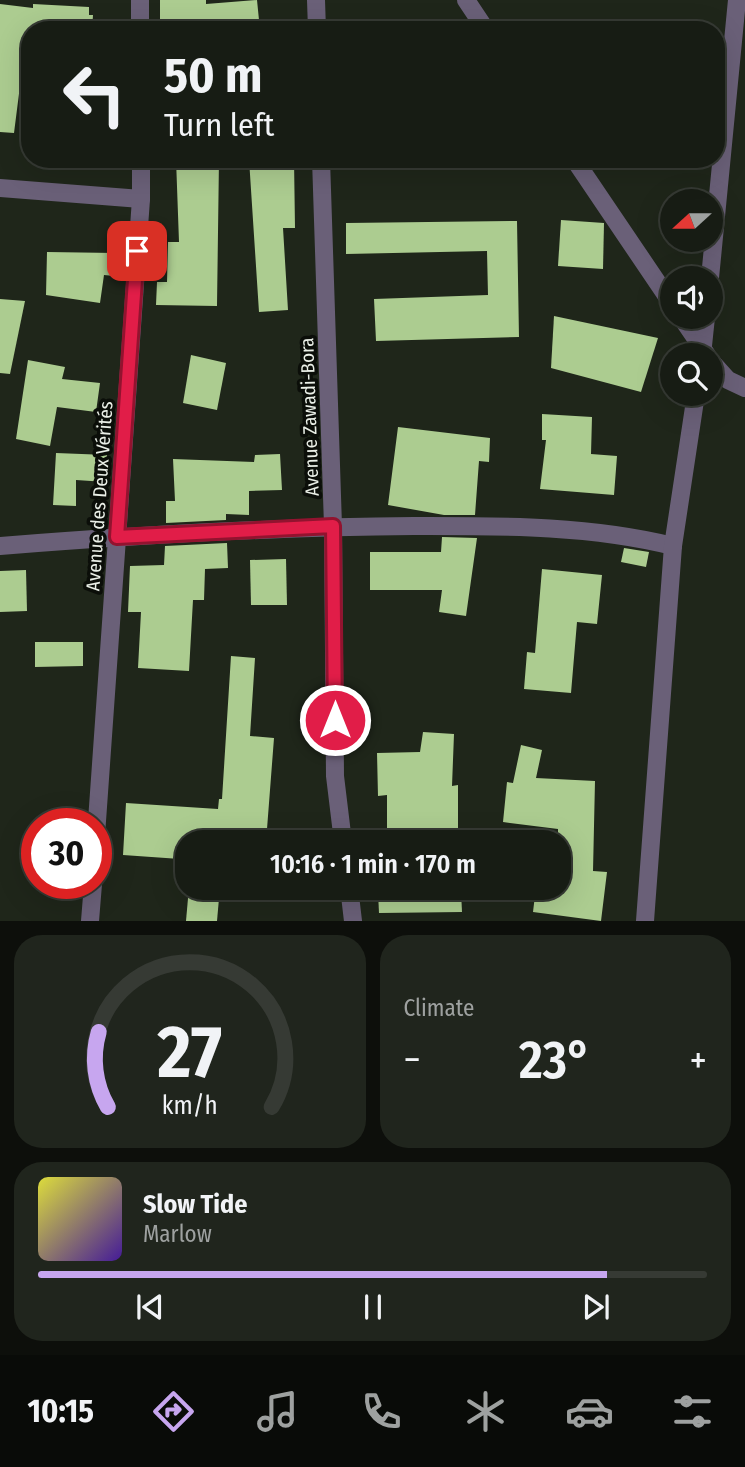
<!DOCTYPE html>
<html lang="en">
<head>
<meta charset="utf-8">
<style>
	body { margin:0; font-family:"Fira Sans Condensed",sans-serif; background:#20251d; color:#f1f3f6; height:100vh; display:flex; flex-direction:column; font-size:26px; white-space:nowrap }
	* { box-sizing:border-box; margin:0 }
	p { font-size:23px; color:#9ea1a0 }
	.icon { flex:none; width:38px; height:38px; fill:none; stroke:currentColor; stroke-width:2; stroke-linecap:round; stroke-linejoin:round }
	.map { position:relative; height:921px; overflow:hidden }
	.sheet { display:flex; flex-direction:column; gap:14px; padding:14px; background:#0d0f0b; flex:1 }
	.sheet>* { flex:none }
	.banner { position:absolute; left:21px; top:21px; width:704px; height:147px; border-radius:28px; box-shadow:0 7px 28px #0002,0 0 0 2px #363a34; background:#171c14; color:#f1f3f6; overflow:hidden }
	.needle { width:46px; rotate:249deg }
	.controls { position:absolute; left:660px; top:189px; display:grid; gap:14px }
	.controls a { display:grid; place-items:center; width:63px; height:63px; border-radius:50%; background:#171c14; box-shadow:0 7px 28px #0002,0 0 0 2px #363a34; font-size:35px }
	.speed { position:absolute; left:21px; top:808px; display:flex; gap:14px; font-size:35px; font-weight:700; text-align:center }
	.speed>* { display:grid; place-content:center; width:91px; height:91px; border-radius:50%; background:#171c14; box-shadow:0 7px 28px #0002,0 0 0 2px #363a34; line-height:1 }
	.speed .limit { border:10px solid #d22; background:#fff; color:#111 }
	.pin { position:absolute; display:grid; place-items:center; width:60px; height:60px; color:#fff; margin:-30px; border-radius:14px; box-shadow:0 4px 10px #0006 }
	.me { position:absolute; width:77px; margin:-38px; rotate:0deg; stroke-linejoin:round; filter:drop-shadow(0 0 5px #0008) }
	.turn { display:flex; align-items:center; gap:24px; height:147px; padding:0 28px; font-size:32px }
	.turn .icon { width:91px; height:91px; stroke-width:2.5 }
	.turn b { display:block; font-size:49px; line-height:60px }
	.big { font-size:52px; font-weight:600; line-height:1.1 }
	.sheet .card { flex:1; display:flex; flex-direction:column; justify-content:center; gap:10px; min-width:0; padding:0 24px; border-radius:28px; background:#20251d }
	.sheet .dial { align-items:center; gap:0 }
	.dial svg { height:182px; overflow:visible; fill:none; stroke:#363a34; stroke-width:7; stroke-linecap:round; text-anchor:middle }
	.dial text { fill:#f1f3f6; stroke:none }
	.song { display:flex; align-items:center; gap:21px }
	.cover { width:84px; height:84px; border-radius:10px; background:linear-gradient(135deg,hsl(60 70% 55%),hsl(260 70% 35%)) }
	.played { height:7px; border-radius:4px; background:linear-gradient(90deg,#c7a6ef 85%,#363a34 85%) }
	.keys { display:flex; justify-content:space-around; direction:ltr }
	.heat { display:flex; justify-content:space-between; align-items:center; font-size:38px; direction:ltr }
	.sheet .tiles { flex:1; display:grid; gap:14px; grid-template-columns:1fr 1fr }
	.card:last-child { grid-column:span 2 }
	.trip { position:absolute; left:175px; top:830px; width:396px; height:70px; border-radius:28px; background:#171c14; box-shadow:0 7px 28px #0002,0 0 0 2px #363a34; font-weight:600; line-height:70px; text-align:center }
	.dock { display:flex; height:112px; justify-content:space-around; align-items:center; background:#090b08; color:#9ea1a0 }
	.dock .icon { width:49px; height:49px }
	.dock .on { color:#c7a6ef }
	.dock b { font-size:32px; color:#f1f3f6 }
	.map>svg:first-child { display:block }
	.building { fill:#accc90 }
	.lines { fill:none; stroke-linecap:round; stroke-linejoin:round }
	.minor { stroke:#6a6078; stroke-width:18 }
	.route-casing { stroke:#92132f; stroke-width:18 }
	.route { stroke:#e11d48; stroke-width:12 }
	.labels { text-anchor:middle; stroke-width:7; stroke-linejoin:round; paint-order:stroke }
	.street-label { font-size:19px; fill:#eaefe7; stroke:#0b0e09 }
</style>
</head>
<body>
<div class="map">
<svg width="745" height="921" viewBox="0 0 745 921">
	<rect width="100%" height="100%" fill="#1f261a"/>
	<!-- building -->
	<g class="building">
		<path d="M160,0H206V4L257,0L260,30H160Z"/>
		<path d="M0,4L33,8V4L89,7V15H93L92,30H30V70H22L14,133L0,132Z"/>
		<path d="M176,159H219L217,306L156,305L157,282H167L168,242H179Z"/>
		<path d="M249,159H294L295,228H283L288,310L259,312Z"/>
		<path d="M561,220L604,223L603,269L558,266Z"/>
		<path d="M517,221L519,337L376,341L374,299L488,295L487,251L346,254V223Z"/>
		<path d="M47,252L115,253L114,276L104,275L100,303L46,295Z"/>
		<path d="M0,299L25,301L10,374L0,373Z"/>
		<path d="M554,316L658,338L641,392L551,368Z"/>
		<path d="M191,355L226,363L217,410L183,403Z"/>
		<path d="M28,360L65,367L62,379L100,383L96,412L57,407L50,446L16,439Z"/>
		<path d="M542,414L592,417L591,454L617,456L614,495L540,489L546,440H542Z"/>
		<path d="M398,427L490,438L489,462L479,461L475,515H444L388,505Z"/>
		<path d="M56,453L107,455L106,482L76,480V506L53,505Z"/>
		<path d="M280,454L282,490L249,491V515L226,514V520L166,523V501H175L173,459L254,462L255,455Z"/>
		<path d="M442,537L477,538L466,616L439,612L442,590H370V552H441Z"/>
		<path d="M227,543L228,568L205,569L204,600H193L189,671L138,668L141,612H128L130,566L164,565L165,546Z"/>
		<path d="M624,548L649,552L646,567L621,562Z"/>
		<path d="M286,559L287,605H251L250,560Z"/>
		<path d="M542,569L602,575L597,624L577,622L571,693L524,689L527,652L535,653Z"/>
		<path d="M26,570L27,611L0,612V571Z"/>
		<path d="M35,642H83V666L35,667Z"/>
		<path d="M231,656L255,658L250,736L274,738L266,842H181L180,859L123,855L126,803L218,809L219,799H222Z"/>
		<path d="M423,732L454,734L452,786L458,785V839L387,842V795L378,796L377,753L420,752Z"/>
		<path d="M521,745L542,750L536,778L595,781L593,871L607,872L601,921L533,912L536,887H558V829L503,822L507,782L513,783Z"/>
		<path d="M189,887H220L217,921H186Z"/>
		<path d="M461,891L462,912L379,913L378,892Z"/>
	</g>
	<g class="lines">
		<!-- minor -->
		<g class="minor">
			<path d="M140,0V30"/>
			<path d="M316,0L317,30"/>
			<path d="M466,0L486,30"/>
			<path d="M321,159L333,526L335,776L343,842"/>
			<path d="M574,159L672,304"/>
			<path d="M0,188L141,199"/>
			<path d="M710,278L737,0"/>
			<path d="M681,317L707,355"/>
			<path d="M702,355L706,317"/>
			<path d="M710,360L728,380L745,388"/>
			<path d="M0,546C138,535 276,527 414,526C501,526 588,525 673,546"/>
			<path d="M96,835L141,199V159"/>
			<path d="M349,887L353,921"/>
			<path d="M90,921L93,884"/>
			<path d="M645,921L673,546L696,394"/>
		</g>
	</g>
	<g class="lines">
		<!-- route casing -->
		<g class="route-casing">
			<path id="route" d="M137,251L117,537L333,526L335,720"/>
		</g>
		<!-- route -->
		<use href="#route" class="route"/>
	</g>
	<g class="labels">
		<!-- street labels -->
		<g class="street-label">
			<text transform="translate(309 417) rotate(-92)" y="7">Avenue Zawadi-Bora</text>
			<text transform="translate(99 496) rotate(-86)" y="7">Avenue des Deux Vérités</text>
		</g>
	</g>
</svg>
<div class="controls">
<a><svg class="needle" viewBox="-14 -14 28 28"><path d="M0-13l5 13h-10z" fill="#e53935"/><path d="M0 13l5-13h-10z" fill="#9ea1a0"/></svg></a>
<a><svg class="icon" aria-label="sound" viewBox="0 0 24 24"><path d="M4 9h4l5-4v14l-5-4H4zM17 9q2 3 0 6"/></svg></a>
<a><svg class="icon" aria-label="search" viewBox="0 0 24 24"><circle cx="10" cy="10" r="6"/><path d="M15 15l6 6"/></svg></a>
</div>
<div class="speed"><div class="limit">30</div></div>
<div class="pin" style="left:137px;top:251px;background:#d93025"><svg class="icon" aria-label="arrive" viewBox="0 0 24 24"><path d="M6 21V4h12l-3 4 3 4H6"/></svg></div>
<svg class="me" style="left:335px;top:720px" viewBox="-20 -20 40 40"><circle r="17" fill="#e11d48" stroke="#fff" stroke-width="3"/><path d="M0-11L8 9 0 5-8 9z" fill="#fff"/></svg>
<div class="trip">10:16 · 1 min · 170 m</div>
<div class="banner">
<div class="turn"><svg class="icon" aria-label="left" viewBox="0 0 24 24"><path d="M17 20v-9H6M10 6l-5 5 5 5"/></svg><div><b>50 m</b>Turn left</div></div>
</div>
</div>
<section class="sheet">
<div class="tiles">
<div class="card dial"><svg viewBox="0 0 100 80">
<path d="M14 69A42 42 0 1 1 86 69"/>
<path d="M14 69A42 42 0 0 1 10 36" stroke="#c7a6ef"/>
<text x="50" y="56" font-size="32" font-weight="700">27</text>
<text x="50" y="72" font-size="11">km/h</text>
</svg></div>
<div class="card"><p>Climate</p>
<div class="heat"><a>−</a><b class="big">23°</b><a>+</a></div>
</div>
<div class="card">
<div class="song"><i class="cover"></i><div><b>Slow Tide</b><p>Marlow</p></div></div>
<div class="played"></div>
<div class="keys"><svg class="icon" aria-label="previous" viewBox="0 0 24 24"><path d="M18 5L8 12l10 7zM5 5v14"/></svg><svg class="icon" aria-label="pause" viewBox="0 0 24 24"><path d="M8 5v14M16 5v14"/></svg><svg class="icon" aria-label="next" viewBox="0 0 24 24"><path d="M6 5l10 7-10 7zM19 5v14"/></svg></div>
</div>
</div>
</section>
<nav class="dock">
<b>10:15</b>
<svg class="icon on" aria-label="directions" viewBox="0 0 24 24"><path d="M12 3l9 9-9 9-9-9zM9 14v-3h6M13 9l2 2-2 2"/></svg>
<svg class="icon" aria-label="music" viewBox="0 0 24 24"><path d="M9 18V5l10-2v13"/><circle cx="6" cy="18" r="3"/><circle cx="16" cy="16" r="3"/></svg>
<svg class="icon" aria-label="phone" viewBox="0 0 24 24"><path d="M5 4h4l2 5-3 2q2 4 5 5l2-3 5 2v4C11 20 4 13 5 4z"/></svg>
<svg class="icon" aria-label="climate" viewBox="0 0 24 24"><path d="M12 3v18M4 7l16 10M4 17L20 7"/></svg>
<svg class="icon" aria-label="car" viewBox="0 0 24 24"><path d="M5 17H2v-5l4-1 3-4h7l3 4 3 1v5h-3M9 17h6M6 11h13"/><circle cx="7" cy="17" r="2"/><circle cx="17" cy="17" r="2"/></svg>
<svg class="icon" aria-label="filters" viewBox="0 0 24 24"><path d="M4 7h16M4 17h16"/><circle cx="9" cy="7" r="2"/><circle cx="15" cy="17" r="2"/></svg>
</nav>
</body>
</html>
